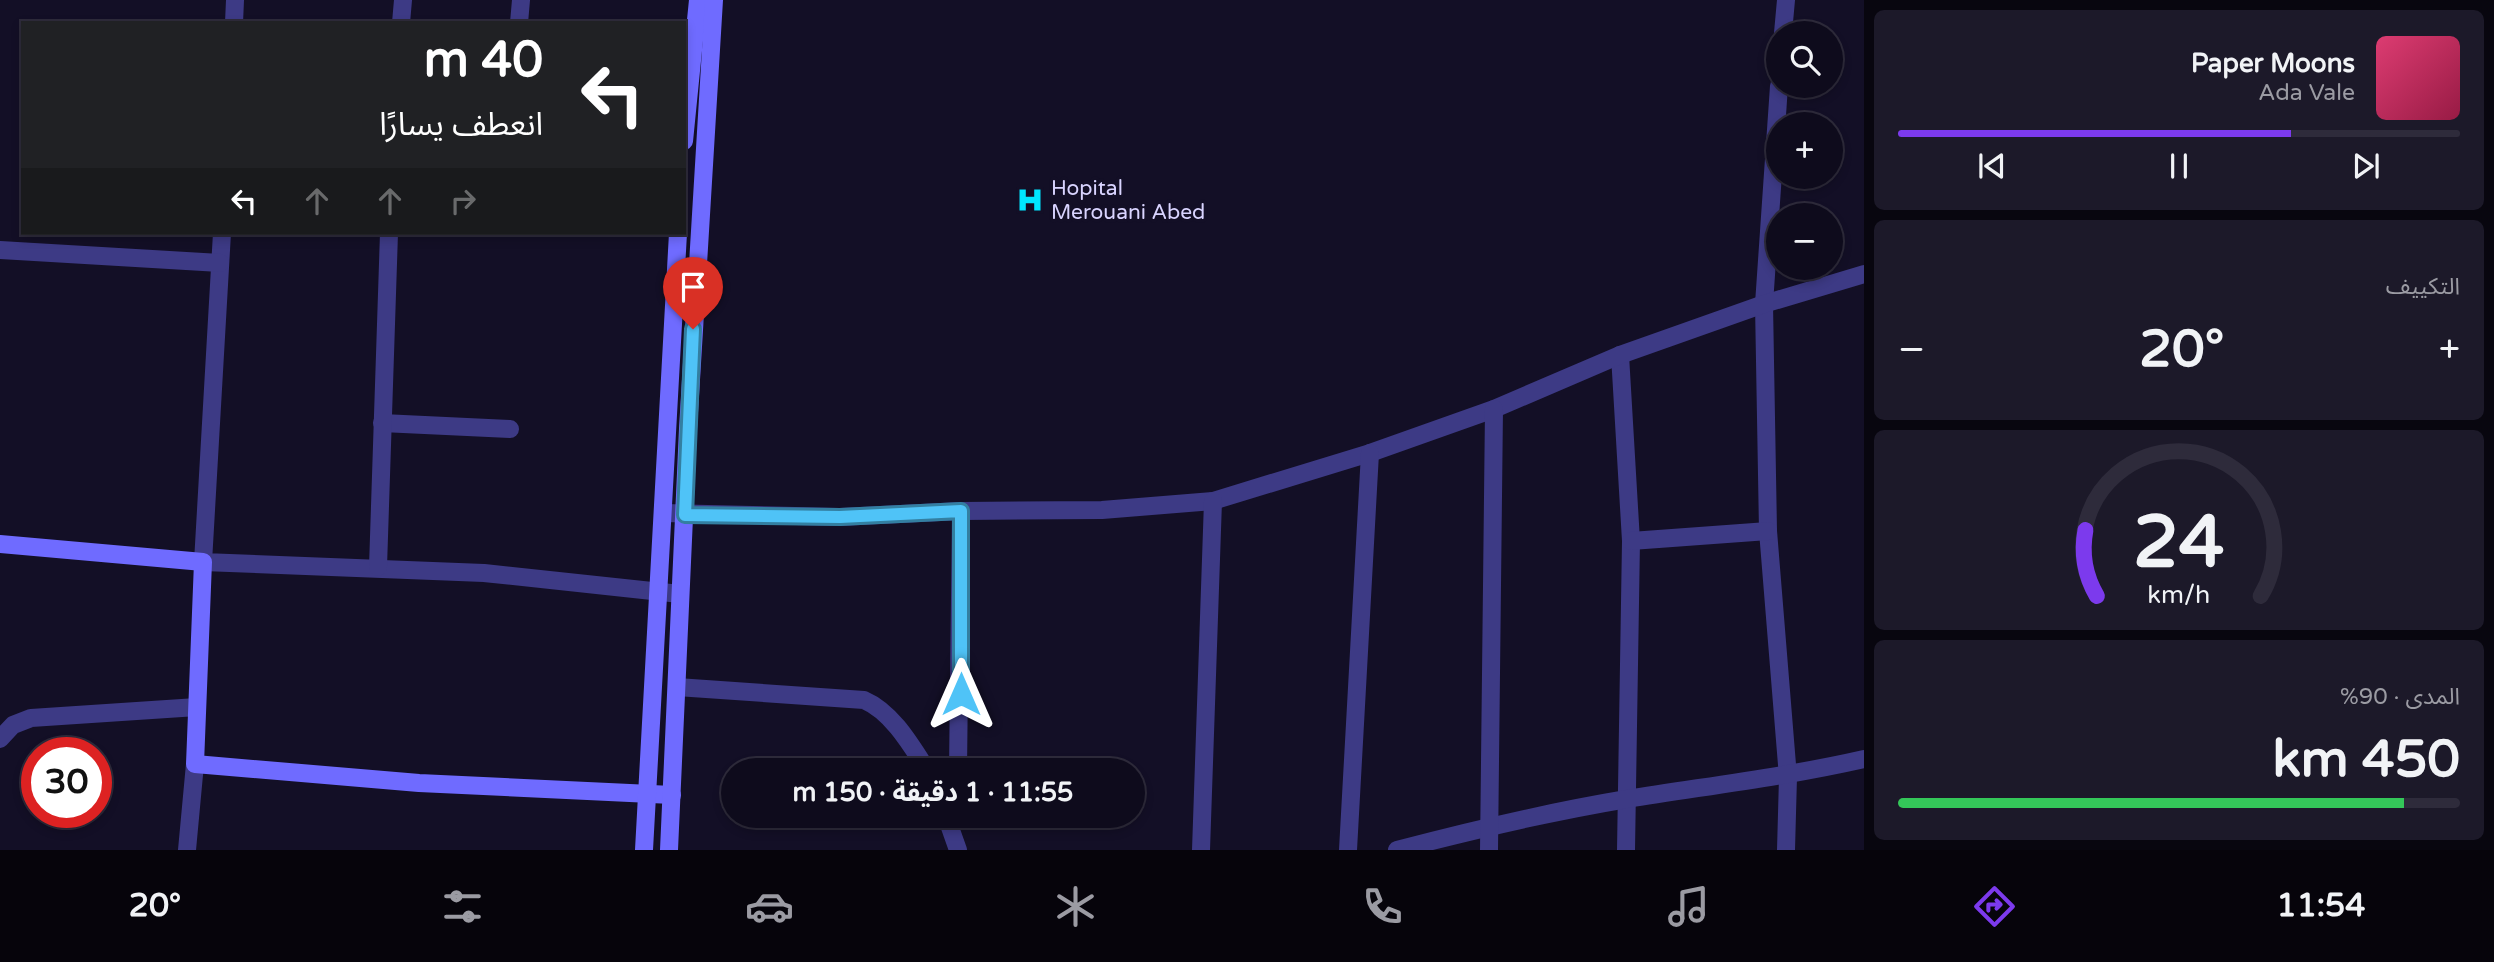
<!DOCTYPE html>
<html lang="ar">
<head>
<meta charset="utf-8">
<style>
	body { margin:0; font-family:"Varela Round","Noto Sans Arabic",sans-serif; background:#1c1929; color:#f1f3f6; direction:rtl; height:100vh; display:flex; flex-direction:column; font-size:26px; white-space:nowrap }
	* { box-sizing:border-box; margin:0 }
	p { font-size:23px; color:#9b9ba3 }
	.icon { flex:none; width:38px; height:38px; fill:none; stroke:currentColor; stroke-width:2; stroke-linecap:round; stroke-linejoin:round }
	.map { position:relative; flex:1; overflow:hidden; direction:ltr }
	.sheet { display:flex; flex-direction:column; gap:10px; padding:10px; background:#08060f; width:630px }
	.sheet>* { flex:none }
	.banner { position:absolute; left:21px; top:21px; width:665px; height:214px; border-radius:0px; box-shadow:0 4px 10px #0003,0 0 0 2px #2e2b3b; direction:rtl; background:#202124; color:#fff; overflow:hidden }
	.fabs { position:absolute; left:1766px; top:21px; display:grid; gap:14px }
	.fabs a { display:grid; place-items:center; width:77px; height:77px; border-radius:50%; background:#0e0b1c; box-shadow:0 4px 10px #0003,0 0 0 2px #2e2b3b; font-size:35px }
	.speed { position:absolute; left:21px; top:737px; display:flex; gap:14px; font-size:35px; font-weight:700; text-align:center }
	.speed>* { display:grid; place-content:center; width:91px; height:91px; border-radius:50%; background:#0e0b1c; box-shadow:0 4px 10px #0003,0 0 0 2px #2e2b3b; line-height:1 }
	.speed .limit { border:10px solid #d22; background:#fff; color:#111 }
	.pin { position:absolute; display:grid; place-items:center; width:60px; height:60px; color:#fff; margin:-72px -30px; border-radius:50% 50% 50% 0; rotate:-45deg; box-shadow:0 0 7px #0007 }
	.pin .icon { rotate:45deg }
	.me { position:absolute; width:77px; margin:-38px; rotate:0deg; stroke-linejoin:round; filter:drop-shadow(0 0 5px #0008) }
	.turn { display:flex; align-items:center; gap:24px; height:147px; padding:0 28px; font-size:32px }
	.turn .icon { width:91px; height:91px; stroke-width:2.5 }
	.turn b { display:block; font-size:49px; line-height:60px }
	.lanes { display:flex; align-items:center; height:66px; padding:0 28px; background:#0003; justify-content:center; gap:35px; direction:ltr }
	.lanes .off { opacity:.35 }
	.big { font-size:52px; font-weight:700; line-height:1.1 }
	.sheet .card { flex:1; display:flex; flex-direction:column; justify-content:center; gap:10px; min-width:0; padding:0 24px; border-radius:10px; background:#1c1929 }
	.sheet .dial { align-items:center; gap:0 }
	.dial svg { height:182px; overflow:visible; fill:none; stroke:#2e2b3b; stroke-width:7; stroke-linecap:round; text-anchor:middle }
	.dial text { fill:#f1f3f6; stroke:none }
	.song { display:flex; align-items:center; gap:21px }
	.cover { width:84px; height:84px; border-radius:10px; background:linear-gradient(135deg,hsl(340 70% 55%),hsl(340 70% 35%)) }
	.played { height:7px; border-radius:4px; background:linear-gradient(90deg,#7c3aed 70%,#2e2b3b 70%) }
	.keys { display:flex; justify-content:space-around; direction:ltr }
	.heat { display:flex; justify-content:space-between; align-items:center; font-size:38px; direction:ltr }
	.charge { height:10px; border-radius:5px; background:linear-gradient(90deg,#34c759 90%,#2e2b3b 0) }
	.trip { position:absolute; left:721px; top:758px; width:424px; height:70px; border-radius:35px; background:#0e0b1c; box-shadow:0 4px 10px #0003,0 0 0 2px #2e2b3b; font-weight:700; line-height:70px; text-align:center; direction:rtl }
	.tabs { display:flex; height:112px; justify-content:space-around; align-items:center; background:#06040b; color:#9b9ba3 }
	.tabs .icon { width:49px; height:49px }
	.tabs .current { color:#7c3aed }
	.tabs b { font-size:32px; color:#f1f3f6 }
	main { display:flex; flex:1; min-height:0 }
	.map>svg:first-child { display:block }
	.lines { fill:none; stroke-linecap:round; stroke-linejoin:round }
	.street { stroke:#3d3a85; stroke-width:18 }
	.secondary { stroke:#6f6bff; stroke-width:18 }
	.route-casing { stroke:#337fa1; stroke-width:18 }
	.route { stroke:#4fc3f7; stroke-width:12 }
	.labels { text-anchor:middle; stroke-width:7; stroke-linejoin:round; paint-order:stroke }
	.poi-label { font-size:21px; fill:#d9d4ff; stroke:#130f26; text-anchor:start }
</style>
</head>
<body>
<main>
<section class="sheet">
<div class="card">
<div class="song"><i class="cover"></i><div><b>Paper Moons</b><p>Ada Vale</p></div></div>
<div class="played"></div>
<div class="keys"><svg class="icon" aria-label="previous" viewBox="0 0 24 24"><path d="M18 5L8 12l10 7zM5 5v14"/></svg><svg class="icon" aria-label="pause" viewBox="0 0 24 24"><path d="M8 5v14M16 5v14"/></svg><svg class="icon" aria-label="next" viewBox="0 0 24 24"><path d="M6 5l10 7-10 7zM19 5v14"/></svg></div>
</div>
<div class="card"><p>التكييف</p>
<div class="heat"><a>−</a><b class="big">20°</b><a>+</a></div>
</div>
<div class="card dial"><svg viewBox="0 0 100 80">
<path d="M14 69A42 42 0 1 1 86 69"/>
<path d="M14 69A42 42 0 0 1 9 40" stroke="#7c3aed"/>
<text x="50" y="56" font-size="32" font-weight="700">24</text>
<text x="50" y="72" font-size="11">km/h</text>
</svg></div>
<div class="card"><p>المدى · 90%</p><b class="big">450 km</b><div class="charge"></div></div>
</section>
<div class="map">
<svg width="1864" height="850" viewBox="0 0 1864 850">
	<rect width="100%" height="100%" fill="#130f26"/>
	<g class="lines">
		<!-- street -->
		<g class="street">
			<path d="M234,23L235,0"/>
			<path d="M401,23L403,0"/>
			<path d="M519,23L521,0"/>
			<path d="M1783,33L1786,0"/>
			<path d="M1779,86L1764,304L1768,531L1788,777L1786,850"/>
			<path d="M222,233L203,562L484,573L680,594"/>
			<path d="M0,250L220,263"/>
			<path d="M1620,355L1631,541L1626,850"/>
			<path d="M382,423L510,429"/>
			<path d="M663,513L840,517L961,511L1102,510L1213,501L1370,453L1494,409L1620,355L1764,304L1864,274"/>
			<path d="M1631,541L1768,531"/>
			<path d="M378,567L389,233"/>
			<path d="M677,687L864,700C892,712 911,745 927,770"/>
			<path d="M0,739L13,725L31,718L197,707"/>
			<path d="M958,770L961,511"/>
			<path d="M946,816L958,850"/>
			<path d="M187,850L195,764"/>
			<path d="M1201,850L1213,501"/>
			<path d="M1348,850L1370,453"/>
			<path d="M1397,850C1473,830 1549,812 1627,799C1707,786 1785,777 1864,759"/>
			<path d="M1489,850L1494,409"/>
		</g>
		<!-- secondary -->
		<g class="secondary">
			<path d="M684,141L698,0"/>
			<path d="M0,544L203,562L195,764L419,783L672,795"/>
			<path d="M644,850L678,233"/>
			<path d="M669,850L688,429L714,0"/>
		</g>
	</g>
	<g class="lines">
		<!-- route casing -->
		<g class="route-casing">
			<path id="route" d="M693,329L685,515L840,517L961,511V694"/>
		</g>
		<!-- route -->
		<use href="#route" class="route"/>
	</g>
	<!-- icons -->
	<defs>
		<g id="hospital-bare" transform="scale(2.1)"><path d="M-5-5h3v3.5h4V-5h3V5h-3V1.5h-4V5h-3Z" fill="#00e5ff" stroke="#130f26" stroke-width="2.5" paint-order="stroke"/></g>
	</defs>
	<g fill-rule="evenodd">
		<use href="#hospital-bare" x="1030" y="200"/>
	</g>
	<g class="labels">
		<!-- poi labels -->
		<g class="poi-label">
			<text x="1051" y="195">Hopital<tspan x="1051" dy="24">Merouani Abed</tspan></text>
		</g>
	</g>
</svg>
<div class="fabs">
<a><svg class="icon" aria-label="search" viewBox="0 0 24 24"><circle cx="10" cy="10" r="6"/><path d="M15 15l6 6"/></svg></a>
<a>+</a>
<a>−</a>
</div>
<div class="speed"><div class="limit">30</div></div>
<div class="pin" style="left:693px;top:329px;background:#d93025"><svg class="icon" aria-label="arrive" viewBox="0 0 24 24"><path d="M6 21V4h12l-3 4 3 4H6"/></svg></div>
<svg class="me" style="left:961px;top:694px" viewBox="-20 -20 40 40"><path d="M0-17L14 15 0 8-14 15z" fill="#4fc3f7" stroke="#fff" stroke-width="4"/></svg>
<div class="trip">11:55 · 1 دقيقة · 150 m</div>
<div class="banner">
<div class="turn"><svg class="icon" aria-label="left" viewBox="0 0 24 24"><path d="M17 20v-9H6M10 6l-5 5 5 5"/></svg><div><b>40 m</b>انعطف يسارًا</div></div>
<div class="lanes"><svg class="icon" aria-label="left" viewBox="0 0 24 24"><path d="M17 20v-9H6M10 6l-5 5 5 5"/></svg><svg class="icon off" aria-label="ahead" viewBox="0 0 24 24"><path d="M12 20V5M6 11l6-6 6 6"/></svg><svg class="icon off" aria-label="ahead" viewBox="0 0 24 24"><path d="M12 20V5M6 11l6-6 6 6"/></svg><svg class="icon off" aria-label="right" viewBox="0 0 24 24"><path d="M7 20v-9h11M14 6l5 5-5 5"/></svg></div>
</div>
</div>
</main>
<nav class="tabs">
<b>11:54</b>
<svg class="icon current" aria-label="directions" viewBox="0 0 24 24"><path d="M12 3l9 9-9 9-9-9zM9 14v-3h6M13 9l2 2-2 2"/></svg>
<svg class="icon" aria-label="music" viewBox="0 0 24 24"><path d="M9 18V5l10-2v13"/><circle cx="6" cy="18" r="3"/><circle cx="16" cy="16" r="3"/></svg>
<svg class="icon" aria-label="phone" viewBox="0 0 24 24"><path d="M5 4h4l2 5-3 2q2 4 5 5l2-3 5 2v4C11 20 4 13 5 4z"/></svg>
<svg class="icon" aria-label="climate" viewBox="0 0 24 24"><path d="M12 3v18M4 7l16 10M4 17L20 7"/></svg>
<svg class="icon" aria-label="car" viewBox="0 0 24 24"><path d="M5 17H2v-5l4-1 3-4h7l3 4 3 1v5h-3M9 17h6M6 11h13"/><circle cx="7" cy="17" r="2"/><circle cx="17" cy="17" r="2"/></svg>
<svg class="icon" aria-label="filters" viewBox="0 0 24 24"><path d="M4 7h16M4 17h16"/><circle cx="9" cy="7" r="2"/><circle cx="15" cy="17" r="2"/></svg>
<b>20°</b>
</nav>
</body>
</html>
